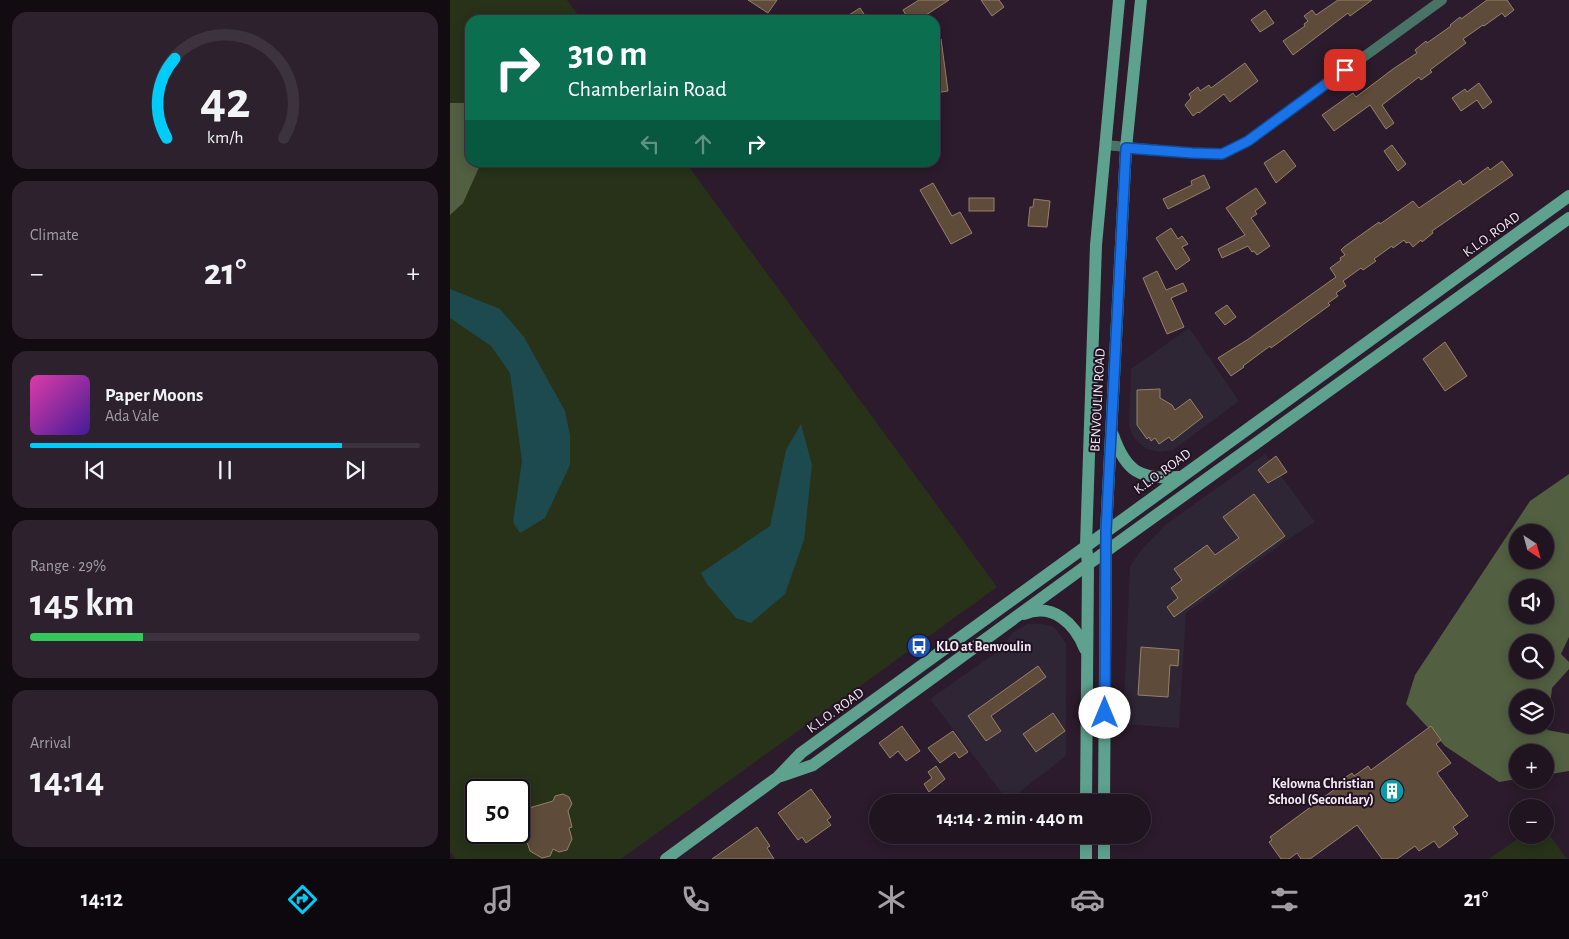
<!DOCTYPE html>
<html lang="en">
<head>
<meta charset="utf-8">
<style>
	body { margin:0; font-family:"Alegreya Sans",sans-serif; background:#2d212e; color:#f1f3f6; height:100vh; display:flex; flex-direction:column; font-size:19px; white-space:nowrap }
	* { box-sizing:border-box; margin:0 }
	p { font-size:16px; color:#a29ea5 }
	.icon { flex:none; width:28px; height:28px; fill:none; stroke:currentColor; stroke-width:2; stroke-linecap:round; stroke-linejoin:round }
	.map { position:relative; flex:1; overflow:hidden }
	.drawer { display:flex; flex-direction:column; gap:12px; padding:12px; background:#120b12; width:450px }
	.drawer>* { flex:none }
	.top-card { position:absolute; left:15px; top:15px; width:475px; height:152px; border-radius:15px; box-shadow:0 2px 12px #0003,0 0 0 1px #3d333f; background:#0b6e4f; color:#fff; overflow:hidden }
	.needle { width:32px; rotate:144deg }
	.fabs { position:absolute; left:1059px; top:524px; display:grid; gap:10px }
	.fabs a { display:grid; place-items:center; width:45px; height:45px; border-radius:50%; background:#201421; box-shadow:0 2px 12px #0003,0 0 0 1px #3d333f; font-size:25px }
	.speed { position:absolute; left:15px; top:779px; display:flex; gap:10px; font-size:25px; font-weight:700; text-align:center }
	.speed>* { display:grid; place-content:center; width:65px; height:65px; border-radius:50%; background:#201421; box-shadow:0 2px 12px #0003,0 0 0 1px #3d333f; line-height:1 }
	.speed .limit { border:2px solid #111; border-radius:8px; background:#fff; color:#111 }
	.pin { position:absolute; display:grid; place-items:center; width:42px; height:42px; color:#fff; margin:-21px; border-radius:10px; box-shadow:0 2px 8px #0006 }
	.me { position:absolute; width:55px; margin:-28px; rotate:0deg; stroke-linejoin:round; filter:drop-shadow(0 0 4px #0008) }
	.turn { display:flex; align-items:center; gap:18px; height:105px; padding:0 20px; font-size:22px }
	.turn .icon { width:65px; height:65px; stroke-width:2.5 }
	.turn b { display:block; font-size:35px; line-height:42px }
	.lanes { display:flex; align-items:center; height:48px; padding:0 20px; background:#0003; justify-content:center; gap:25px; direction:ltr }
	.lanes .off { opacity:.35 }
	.big { font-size:38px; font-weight:600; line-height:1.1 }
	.drawer .tile { flex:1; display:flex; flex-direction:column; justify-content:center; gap:8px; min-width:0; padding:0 18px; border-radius:15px; background:#2d212e }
	.drawer .dial { align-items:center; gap:0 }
	.dial svg { height:130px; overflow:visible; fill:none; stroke:#3d333f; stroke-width:7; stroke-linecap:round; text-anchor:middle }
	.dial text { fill:#f1f3f6; stroke:none }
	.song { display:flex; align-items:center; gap:15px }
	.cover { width:60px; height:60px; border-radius:8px; background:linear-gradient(135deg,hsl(320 70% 55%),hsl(260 70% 35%)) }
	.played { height:5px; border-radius:2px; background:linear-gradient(90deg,#00cbf9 80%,#3d333f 80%) }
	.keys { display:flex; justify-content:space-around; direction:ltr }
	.heat { display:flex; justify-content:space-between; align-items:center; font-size:28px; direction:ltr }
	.charge { height:8px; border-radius:4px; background:linear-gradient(90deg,#34c759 29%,#3d333f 0) }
	.trip { position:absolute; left:419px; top:794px; width:282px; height:50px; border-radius:25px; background:#201421; box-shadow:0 2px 12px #0003,0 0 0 1px #3d333f; font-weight:600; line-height:50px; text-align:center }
	.tabs { display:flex; height:80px; justify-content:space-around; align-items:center; background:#0d080d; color:#a29ea5 }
	.tabs .icon { width:35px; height:35px }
	.tabs .on { color:#00cbf9 }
	.tabs b { font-size:22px; color:#f1f3f6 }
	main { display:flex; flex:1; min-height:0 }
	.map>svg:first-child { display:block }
	.commercial { fill:#2e2535 }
	.green { fill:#273219; fill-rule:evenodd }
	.forest { fill:#525f41; fill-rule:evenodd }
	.water { fill:#1d4a4e }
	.building { fill:#5e4b39; stroke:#96816d }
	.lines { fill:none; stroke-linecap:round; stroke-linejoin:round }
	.minor { stroke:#4a7367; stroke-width:10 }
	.secondary { stroke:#5ea18e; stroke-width:12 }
	.route-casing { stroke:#114b97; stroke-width:12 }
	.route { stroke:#1a73e8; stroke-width:9 }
	.labels { text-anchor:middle; stroke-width:4; stroke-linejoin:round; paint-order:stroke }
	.street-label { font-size:14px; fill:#f4e9f5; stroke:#211223 }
	.poi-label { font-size:14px; font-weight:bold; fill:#f4e9f5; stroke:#211223; text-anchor:start }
</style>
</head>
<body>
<main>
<section class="drawer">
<div class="tile dial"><svg viewBox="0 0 100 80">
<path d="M14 69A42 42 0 1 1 86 69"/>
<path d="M14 69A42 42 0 0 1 19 20" stroke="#00cbf9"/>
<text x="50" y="56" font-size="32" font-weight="700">42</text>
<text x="50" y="72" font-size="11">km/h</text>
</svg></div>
<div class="tile"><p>Climate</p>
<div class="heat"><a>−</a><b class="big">21°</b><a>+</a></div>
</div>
<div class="tile">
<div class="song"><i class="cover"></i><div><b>Paper Moons</b><p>Ada Vale</p></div></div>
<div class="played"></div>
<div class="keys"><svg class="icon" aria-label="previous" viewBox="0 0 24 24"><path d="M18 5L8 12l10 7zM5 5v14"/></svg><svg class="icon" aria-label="pause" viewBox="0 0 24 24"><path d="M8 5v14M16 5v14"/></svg><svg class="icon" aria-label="next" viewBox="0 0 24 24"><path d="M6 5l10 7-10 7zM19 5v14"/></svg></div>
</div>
<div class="tile"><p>Range · 29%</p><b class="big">145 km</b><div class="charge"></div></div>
<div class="tile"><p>Arrival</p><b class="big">14:14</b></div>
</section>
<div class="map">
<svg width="1119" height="859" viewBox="0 0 1119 859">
	<rect width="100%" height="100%" fill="#2b1b2c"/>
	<!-- commercial -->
	<g class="commercial">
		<path d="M739,328L789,401L723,450L710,452L696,449L684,438L679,426L681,369Z"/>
		<path d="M815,454L865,522L833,543L736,613L729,728L673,724L680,566L691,550L716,524Z"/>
		<path d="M577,624H592L604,627L616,643V756L558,801L480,699L551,649L562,633Z"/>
	</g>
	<!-- green -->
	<g class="green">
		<path d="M0,0H117L132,20H20V162L236,163L547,587L171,859H5L0,852ZM26,790H69V832H26Z"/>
		<path d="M1095,829L1117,859H1039L1073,835H1095Z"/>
	</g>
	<!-- forest -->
	<g class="forest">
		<path d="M0,103H20V162L31,163L13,203L0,215Z"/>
		<path d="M1119,474V637L1111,654L1119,662V669L1102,688L1097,730L1119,734V771L1095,775V752H1068L1067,779L1049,782L995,746L956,704L965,675L1080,501ZM1068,532H1095V560H1068ZM1068,588H1095V615H1068ZM1068,642H1095V670H1068ZM1068,698H1095V725H1068Z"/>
	</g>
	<!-- water -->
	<g class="water">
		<path d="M0,289L50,309L74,337L115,411L120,435V465L95,518L70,533L63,522L72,461L60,373L41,346L0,318Z"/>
		<path d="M351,424L362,465L354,540L335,594L301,623L286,618L257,584L251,573L320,526L336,450Z"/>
	</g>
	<!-- building -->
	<g class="building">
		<path d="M298,0H327L318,13Z"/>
		<path d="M469,0H499L476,15L479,20H459L453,10Z"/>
		<path d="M531,0H549L554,7L542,16Z"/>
		<path d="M888,0H922L900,16L898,13L843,55L833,41L855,26L854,24L858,21L854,16L862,10L866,15Z"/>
		<path d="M1037,0H1057L1064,10L1055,17L1052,13L1034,26L1033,25L1013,39L1016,43L980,70L982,72L971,80L969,77L932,105L944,123L936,129L920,105L884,131L872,115L903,93L906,97L943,69L967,53L965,50L976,41L977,43L1001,26L1000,25L1010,17L1011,19Z"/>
		<path d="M410,8L418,20H391Z"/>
		<path d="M815,10L824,23L810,32L801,20Z"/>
		<path d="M491,39L498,91L485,93V40Z"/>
		<path d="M795,63L808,81L780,102L774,94L749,113L748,112L743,116L735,105L741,98L739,94L748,87L750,91L759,85L761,88Z"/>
		<path d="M1029,83L1042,102L1033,109L1027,100L1011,111L1002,98L1015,89L1017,92Z"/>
		<path d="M942,145L956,164L948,171L934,151Z"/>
		<path d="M834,150L846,166L826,183L814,163Z"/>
		<path d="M1052,161L1063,175L982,231L983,233L972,242L971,240L963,247L959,242L956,243L954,240L943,248L942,246L924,259L926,261L913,270L911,268L893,281L896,286L886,293L888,296L878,303L880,305L821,348L820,346L793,366L794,367L781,376L768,358L797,340L886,277L880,268L891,260L890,258L895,255L891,250L894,247L929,222L930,224L963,201L969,208L1010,180L1013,185L1038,167L1040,170Z"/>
		<path d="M754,175L760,188L718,209L713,199L742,185L741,181Z"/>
		<path d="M483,183L502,216L510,212L522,233L501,244L470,190Z"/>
		<path d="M806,188L816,203L805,211L807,214L801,218L820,246L807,255L804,251L802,252L798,246L772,258L768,249L795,235L776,208Z"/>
		<rect x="519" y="198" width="25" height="13"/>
		<path d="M584,199L600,201L597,227L578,226L580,207H583Z"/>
		<path d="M721,228L728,239L732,236L738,244L732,247L740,260L726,270L706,238Z"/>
		<path d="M707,271L716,290L733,283L737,291L721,298L734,327L717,334L693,278Z"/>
		<path d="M777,305L786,317L775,325L765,313Z"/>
		<path d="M995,342L1017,376L995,391L973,359Z"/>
		<path d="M710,389V398L722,405L725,410L740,399L753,417L722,441L719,437L709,444L705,438L701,441L699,437L697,439L687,425V390Z"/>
		<path d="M826,456L837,472L818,483L808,470Z"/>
		<path d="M804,494L835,536L724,617L717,607L728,598L721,588L732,580L724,569L757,545L765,555L789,538L773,517Z"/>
		<path d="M691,647L729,650L728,666L720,665L718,697L688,695Z"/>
		<path d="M588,666L596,677L541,716L551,731L536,741L518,716Z"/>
		<path d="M603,713L615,731L586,752L573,734Z"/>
		<path d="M452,726L470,751L456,761L448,751L440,758L429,743Z"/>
		<path d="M981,726L991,740L986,744L1001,763L987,773L1018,816L1003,827L1008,834L989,848L984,841L969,851L965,846L947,859H932L907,825L860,859H851L847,853L839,859H831L819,842L822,840L820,837L889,786L887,783L902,773L904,776L918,766L921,770Z"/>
		<path d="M503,731L518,752L509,758L505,752L490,763L478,748Z"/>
		<path d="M486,766L495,779L479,792L474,784L482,778L478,772Z"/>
		<path d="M361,789L381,817L377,820L381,825L356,843L352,837L348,840L328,813Z"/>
		<path d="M113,794L119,797L122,804L118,811L122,827L119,828L122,839L117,850L109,852L103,849L100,856L92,858L80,851L76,839L69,842V814H71L75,806L79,808L103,801L105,796Z"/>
		<path d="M307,827L320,846L317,848L324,859H262Z"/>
	</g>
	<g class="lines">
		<!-- minor -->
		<path class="minor" d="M655,145L742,153L772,154L798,141L992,0"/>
		<!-- secondary -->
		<g class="secondary">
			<path d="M663,435C676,472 690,480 729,477"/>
			<path d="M574,614C603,602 625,624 635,649"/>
			<path d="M331,776L363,765L655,552L1119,218"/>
			<path d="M636,802L638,565L636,545L646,245L669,0"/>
			<path d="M654,802L656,531L676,148L691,0"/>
			<path d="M216,859L328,777L351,753L1119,196"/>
			<path d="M636,859V835"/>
			<path d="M654,859V835"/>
		</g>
	</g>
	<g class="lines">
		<!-- route casing -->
		<g class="route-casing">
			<path id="route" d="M655,713L656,531L676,148L742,153L772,154L798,141L895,70"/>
		</g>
		<!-- route -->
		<use href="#route" class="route"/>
	</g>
	<!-- icons -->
	<defs>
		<g id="bus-disc" transform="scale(1.25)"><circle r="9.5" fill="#1a4fb4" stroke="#211223"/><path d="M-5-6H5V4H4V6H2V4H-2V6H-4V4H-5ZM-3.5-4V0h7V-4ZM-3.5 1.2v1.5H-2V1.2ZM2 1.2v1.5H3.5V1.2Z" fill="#fff"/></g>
		<g id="building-disc" transform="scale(1.25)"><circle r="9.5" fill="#0f9aa8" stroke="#211223"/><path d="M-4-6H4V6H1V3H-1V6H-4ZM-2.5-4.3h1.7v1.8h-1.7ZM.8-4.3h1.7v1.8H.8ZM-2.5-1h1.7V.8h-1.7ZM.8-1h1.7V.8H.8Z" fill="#fff"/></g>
	</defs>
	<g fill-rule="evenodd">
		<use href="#bus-disc" x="469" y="646"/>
		<use href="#building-disc" x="942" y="791"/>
	</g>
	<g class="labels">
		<!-- street labels -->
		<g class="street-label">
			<text transform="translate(1041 234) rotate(-36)" y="5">K.L.O. ROAD</text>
			<text transform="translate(647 400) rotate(-87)" y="5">BENVOULIN ROAD</text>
			<text transform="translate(712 471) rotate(-36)" y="5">K.L.O. ROAD</text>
			<text transform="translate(385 710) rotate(-36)" y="5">K.L.O. ROAD</text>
		</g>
		<!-- poi labels -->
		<g class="poi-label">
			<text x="486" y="651">KLO at Benvoulin</text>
			<text x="924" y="788" text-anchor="end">Kelowna Christian<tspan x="924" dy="16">School (Secondary)</tspan></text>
		</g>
	</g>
</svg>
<div class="fabs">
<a><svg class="needle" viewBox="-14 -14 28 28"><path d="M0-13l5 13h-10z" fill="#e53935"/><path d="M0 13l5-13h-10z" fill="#a29ea5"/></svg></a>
<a><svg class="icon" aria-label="sound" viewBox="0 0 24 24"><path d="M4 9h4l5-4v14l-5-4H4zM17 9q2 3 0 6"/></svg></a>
<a><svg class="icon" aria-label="search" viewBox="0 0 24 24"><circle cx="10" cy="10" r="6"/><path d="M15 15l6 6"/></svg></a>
<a><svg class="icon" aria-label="layers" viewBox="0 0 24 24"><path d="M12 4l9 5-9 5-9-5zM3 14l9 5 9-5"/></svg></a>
<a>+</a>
<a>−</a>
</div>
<div class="speed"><div class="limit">50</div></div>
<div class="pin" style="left:895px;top:70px;background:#d93025"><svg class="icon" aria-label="arrive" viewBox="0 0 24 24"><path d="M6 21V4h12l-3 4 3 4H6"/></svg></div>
<svg class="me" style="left:655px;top:713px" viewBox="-20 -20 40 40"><circle r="19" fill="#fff"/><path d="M0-13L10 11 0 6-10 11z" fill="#1a73e8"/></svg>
<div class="trip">14:14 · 2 min · 440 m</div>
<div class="top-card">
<div class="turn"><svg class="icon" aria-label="right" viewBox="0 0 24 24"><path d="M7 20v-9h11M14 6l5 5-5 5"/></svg><div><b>310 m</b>Chamberlain Road</div></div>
<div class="lanes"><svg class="icon off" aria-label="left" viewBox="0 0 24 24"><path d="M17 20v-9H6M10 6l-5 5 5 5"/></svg><svg class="icon off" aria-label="ahead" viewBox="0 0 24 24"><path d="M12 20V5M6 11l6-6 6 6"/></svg><svg class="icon" aria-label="right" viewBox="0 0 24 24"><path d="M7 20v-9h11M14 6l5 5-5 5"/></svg></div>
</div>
</div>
</main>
<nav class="tabs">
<b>14:12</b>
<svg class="icon on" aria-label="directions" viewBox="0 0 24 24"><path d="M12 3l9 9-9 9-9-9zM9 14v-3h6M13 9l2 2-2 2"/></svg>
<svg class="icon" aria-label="music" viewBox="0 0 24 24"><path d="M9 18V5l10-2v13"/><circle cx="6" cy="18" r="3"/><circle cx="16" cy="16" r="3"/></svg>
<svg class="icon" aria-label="phone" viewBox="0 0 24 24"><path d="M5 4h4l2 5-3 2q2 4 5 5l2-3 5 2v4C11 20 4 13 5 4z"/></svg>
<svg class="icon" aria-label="climate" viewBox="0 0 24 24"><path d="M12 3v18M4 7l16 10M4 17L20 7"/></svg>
<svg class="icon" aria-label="car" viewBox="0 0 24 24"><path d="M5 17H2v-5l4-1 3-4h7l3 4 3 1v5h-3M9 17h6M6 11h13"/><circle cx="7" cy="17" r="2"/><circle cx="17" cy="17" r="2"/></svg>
<svg class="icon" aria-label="filters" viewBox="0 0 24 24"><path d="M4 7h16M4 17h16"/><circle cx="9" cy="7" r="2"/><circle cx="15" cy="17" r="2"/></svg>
<b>21°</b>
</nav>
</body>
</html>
